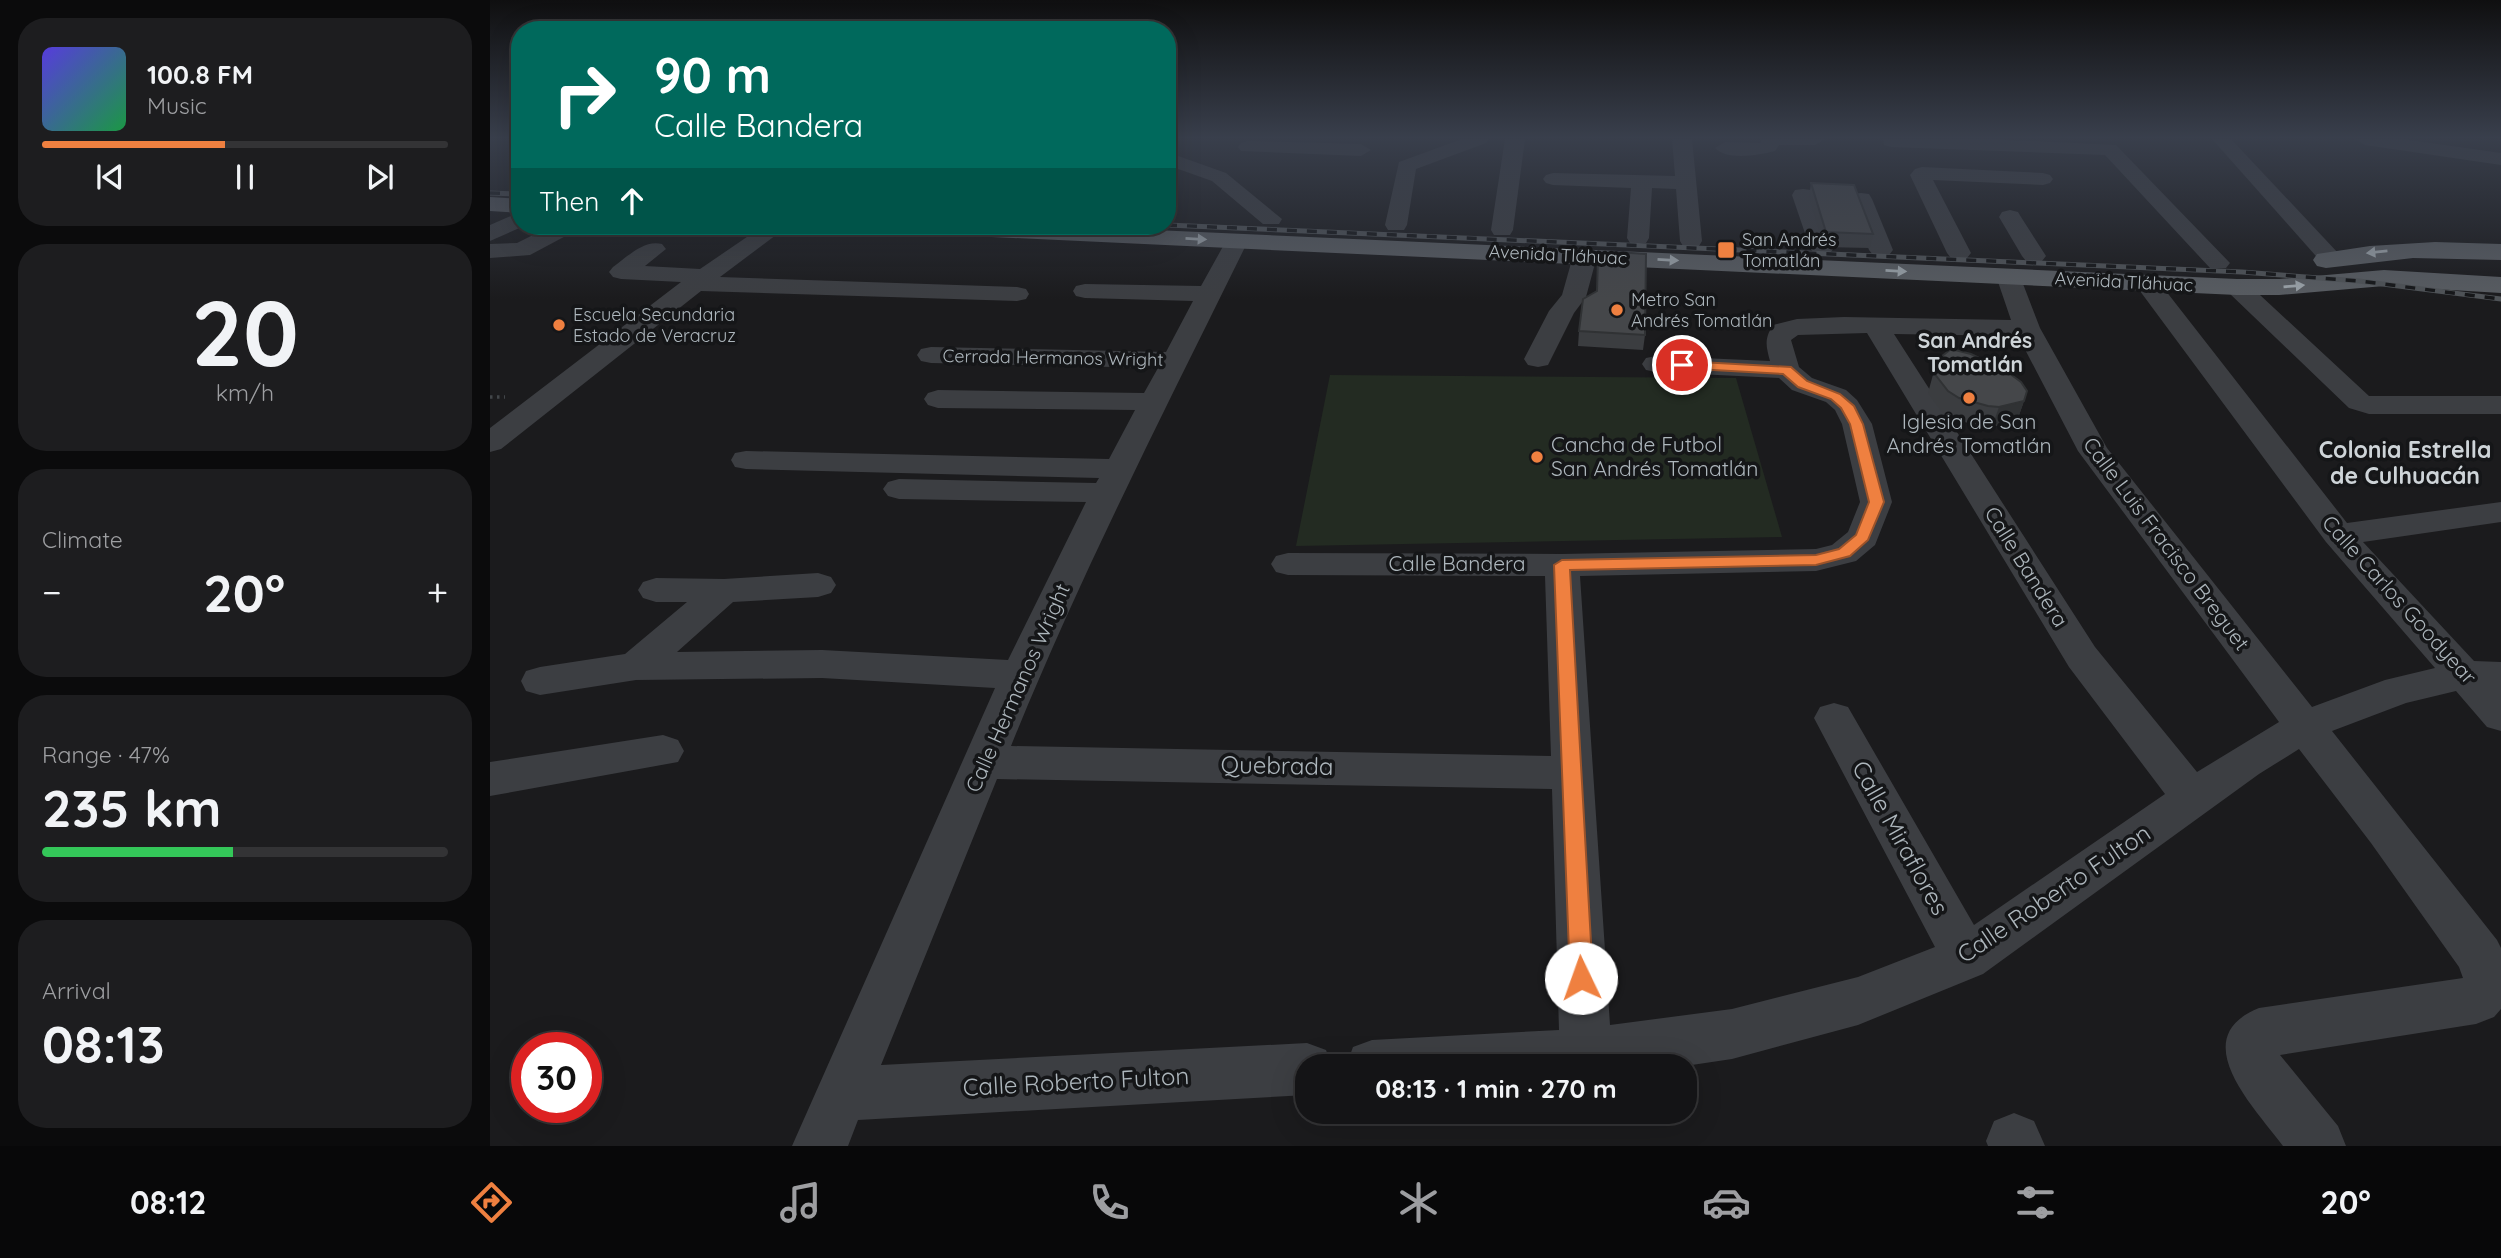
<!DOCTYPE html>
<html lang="en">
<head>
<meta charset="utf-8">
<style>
	body { margin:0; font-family:Quicksand,sans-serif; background:#1d1d1f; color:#f1f3f6; height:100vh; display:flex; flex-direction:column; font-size:26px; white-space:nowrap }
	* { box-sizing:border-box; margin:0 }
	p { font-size:23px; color:#9d9ea1 }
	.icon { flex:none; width:38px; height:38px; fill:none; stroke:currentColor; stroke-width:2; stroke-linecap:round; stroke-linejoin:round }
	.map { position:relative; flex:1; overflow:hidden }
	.panel { display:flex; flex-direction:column; gap:18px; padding:18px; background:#0b0b0c; width:490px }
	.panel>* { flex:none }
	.top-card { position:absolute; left:21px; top:21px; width:665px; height:214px; border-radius:28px; box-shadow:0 7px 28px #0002,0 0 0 2px #333335; background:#00695c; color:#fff; overflow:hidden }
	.speed { position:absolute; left:21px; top:1032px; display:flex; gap:14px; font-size:35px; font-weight:700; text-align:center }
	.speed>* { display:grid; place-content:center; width:91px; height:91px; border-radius:50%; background:#141416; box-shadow:0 7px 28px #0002,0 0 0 2px #333335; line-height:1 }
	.speed .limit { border:10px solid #d22; background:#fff; color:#111 }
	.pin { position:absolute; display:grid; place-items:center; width:60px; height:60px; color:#fff; margin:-30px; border:4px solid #fff; border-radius:50%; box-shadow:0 2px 7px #0007 }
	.me { position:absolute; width:77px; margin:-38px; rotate:357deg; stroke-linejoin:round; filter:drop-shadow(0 0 5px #0008) }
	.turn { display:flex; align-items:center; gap:24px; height:147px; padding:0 28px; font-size:32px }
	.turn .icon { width:91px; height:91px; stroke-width:2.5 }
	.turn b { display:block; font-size:49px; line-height:60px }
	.then { display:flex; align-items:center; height:66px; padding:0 28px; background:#0003; gap:14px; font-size:26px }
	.big { font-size:52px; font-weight:800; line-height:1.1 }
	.panel .tile { flex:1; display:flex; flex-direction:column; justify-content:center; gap:10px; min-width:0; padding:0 24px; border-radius:28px; background:#1d1d1f }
	.panel .dial { align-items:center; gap:0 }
	.dial b { font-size:91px; line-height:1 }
	.song { display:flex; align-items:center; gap:21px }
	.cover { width:84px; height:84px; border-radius:10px; background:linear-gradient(135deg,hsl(250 70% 55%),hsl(140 70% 35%)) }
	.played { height:7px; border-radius:4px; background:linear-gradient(90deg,#ef8040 45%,#333335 45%) }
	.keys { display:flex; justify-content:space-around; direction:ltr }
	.heat { display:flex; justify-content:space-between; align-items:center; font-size:38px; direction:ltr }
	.charge { height:10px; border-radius:5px; background:linear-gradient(90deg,#34c759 47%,#333335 0) }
	.trip { position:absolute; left:805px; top:1054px; width:402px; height:70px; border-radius:28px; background:#141416; box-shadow:0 7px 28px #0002,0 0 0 2px #333335; font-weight:800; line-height:70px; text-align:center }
	.tab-bar { display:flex; height:112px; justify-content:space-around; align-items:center; background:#080809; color:#9d9ea1 }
	.tab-bar .icon { width:49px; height:49px }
	.tab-bar .active { color:#ef8040 }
	.tab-bar b { font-size:32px; color:#f1f3f6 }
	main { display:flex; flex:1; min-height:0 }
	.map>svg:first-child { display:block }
	.green { fill:#232b22 }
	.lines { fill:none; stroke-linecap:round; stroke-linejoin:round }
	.path { stroke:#424649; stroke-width:3.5; stroke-dasharray:2.5 4.5; stroke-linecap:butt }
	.minor { fill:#3c3e42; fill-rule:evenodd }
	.major { fill:#585c61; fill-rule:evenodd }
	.rail-casing { stroke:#4f5357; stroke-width:5 }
	.rail { stroke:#151618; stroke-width:3.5; stroke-dasharray:10; stroke-linecap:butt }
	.wall { fill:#3b3d40 }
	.shaded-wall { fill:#303234 }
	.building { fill:#45474a; stroke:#303234; stroke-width:2 }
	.oneway { fill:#9ca4aa }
	.route { fill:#ef8040; stroke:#9b532a; stroke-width:2 }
	.poi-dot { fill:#ef8040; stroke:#151618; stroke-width:2.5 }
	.labels { text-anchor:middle; stroke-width:7; stroke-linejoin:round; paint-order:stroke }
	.far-poi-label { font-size:18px; fill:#adb6bc; stroke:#151618; text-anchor:start }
	.far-street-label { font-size:18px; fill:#adb6bc; stroke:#151618 }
	.far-quarter-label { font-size:21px; font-weight:bold; fill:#ced4d8; stroke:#151618 }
	.poi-label { font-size:21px; fill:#adb6bc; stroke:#151618 }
	.street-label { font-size:21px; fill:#adb6bc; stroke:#151618 }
	.neighbourhood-label { font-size:23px; font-weight:bold; fill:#ced4d8; stroke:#151618 }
	.near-street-label { font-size:24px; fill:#adb6bc; stroke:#151618 }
</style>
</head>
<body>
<main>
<section class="panel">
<div class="tile">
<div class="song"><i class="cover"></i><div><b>100.8 FM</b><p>Music</p></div></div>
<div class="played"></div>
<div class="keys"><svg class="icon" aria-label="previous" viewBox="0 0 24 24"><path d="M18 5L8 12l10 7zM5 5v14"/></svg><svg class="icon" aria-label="pause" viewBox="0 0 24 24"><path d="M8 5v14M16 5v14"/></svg><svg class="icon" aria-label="next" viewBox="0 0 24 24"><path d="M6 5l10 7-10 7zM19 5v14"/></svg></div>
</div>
<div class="tile dial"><b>20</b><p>km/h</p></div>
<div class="tile"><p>Climate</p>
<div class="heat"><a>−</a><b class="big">20°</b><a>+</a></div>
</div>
<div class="tile"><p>Range · 47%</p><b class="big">235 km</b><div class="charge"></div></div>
<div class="tile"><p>Arrival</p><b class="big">08:13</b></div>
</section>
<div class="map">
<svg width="2011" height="1146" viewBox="0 0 2011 1146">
	<rect width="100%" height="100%" fill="#1b1b1d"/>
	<!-- green -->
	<path class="green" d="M840,375L1246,378L1292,537L806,546Z"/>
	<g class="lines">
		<!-- path -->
		<path class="path" d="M0,397H15"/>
		<!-- minor -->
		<g class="minor">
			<path d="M972,139H999L996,143L926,169L917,225L914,230H898L895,225L909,162Z"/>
			<path d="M1015,139H1035L1023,230L1020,235H1004L1001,230Z"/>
			<path d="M1182,139H1202L1212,241L1209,246H1193L1190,241L1186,189L1162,188L1159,238L1156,243H1140L1137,238L1141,188L1063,185L1056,183L1053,179L1056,175L1063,173L1185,176Z"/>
			<path d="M1272,139H1335L1325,145H1289L1285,151C1269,155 1237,161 1225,148L1235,142L1270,143Z"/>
			<path d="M1393,139H1496L1626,145L1740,263L1736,268H1720L1615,155L1401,147L1394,145Z"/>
			<path d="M1722,139H1741L1849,254L1853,259L1849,264H1833Z"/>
			<path d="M1865,139H1912L2011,153V165L1875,145Z"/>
			<path d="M758,141L871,144L881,150L871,156L751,151L748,147L751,143Z"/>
			<path d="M677,152L736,173L792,219L789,224H773L722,181L677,165Z"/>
			<path d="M1432,167L1553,173L1560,175L1563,179L1560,183L1553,185L1443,180L1481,253L1477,258H1461L1457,253L1420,175L1425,169Z"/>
			<path d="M1313,189L1321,190L1324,195L1344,248L1340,253H1324L1320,248L1302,195L1305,190Z"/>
			<path d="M1371,193L1379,194L1382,199L1403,250L1399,255H1383L1379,250L1360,199L1363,194Z"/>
			<path d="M1520,210L1528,212L1531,217L1556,256L1552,261H1536L1532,256L1509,217L1512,212Z"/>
			<path d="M30,212V226H34L0,241V225Z"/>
			<path d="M61,226H88L85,231L40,255L0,258V244L27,243Z"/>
			<path d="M273,226H298L230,277L527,287L536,289L539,294L536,299L527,301L211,291L11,449L0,452V428L191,282L131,279L123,277L119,272L123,267C137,257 154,239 172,244L176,249L155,266L210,269Z"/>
			<path d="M747,234L755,236L758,241C676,408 591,573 521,746L1061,756L1055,576L798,575L786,572L781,564L786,556L798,553L1072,554L1326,549L1342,545L1358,532L1370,502L1352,424L1345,410L1336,402L1302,390L1289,378L1166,372L1156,370L1152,364L1156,358L1166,356L1280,361C1276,346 1274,339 1283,325L1307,319L1354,317L1521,320L1506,276L1509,271L1518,269L1527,271L1530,276L1550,328L1617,448L1822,707L1895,680L1945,668L1836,542L1647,287L1644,282L1647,277L1656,275L1665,277L1857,523L2011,502V522L1873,542L1984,661L2011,662V731L1997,727L1966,691L1916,703L1842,731L2007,940L2011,948V1009L2004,1017L1986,1024L1790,1055L1848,1126L1856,1146H1793C1765,1108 1694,1038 1769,1008L1973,978L1969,967L1881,843L1809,749L1769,774L1493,974L1368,1025L1242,1059L1195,1066H856L863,1047L882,1040L1069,1030L1062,789L507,779L391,1065L817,1043L836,1050L842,1066H817V1095L368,1120L358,1146H302L505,688L332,678L146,680L50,695L36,691L31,681L36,671L50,667L135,654L197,602H166L153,598L148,590L153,582L166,578L234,579L328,573L341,577L346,585L341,593L328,597L243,602L187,652L332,650L518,660L596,502L409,499L398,496L393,489L398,482L409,479L606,483L609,478L256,469L245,467L241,460L245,453L256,451L619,459L645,410L448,408L438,405L434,399L438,393L448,390L654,393L668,368L441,363L431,361L427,355L431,349L441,347L676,352L703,301L595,298L586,296L583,291L586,286L595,284L711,286L736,241L739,236ZM1377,333L1579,667L1675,794L1484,925L1358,707L1344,703L1330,707L1324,718L1445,947L1368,977L1242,1009L1120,1025L1090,576L1326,571L1366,561L1385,545L1402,502L1382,424L1367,400L1356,390L1322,378L1309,367L1301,340L1308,335ZM1404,334L1528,336L1588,451L1789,722L1707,772L1605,647Z"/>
			<path d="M1095,249L1103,251L1107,256L1096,297L1084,313L1058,365L1048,367L1038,365L1034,359L1059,311L1072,295L1083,256L1087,251Z"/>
			<path d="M1747,280L1756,282L1879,396H2011V414H1879L1859,408L1738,292L1735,287L1738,282Z"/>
			<path d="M173,735L188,740L194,751L188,762L0,796V762Z"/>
			<path d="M1524,1113L1544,1121L1555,1146H1498L1496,1141L1504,1121Z"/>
		</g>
		<!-- major -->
		<g class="major">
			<path d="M0,197L30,199V213L0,211Z"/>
			<path d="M406,226H575L1747,279H1789L1894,270L2011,277V293L1894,286L1789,295H1747L418,233L409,231Z"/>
			<path d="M1945,242L2011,244V260L1923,258L1836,268L1827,266L1823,260L1827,254L1880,246Z"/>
		</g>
		<!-- rail casing -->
		<g class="rail-casing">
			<g id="rail">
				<path d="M0,193L30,194"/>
				<path d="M677,225L1752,272L1869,281L2011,299"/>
			</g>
		</g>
		<!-- rail -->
		<use href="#rail" class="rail"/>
	</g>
	<!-- wall -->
	<g class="wall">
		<path d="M1321,183L1383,234L1380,248L1334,247L1319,197Z"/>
		<path d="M1126,252L1156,254L1155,335L1153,350L1088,346L1089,331L1107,291L1125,259Z"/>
		<path d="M1447,360L1534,401L1527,421L1502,427L1491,426L1462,419L1452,412L1438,393Z"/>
	</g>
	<!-- shaded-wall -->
	<path class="shaded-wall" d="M1534,401L1527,421L1502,427L1509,407Z"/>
	<!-- building -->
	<g class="building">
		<path d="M1321,183L1364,185L1383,234L1336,232Z"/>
		<path d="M1126,252L1156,254L1155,335L1089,331L1093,299L1107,291L1108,258L1129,259Z"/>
		<path d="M1461,349L1481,354L1516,371L1531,382L1537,391L1534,401L1509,407L1498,406L1469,398L1458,391L1444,373L1447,360Z"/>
	</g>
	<!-- one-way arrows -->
	<defs><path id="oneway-solid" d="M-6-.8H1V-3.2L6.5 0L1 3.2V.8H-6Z" transform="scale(1.75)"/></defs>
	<g class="oneway">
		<use href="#oneway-solid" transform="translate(706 239) rotate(3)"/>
		<use href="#oneway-solid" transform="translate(1887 252) rotate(174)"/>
		<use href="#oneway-solid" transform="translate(1178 260) rotate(3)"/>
		<use href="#oneway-solid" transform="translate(1406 271) rotate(3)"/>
		<use href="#oneway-solid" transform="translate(1804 286) rotate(-5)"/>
	</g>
	<!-- sky -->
	<linearGradient id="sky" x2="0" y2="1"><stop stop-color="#0f0f10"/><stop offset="0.46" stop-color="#393f4c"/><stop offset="1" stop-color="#393f4c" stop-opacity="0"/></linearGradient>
	<rect width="2011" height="299" fill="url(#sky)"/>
	<!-- route -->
	<path class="route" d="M1192,361L1301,367L1317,381L1350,394L1364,406L1373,424L1394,502L1378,540L1360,556L1326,565L1080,570L1103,978L1099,985L1091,988L1083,985L1080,978L1064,565L1072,560L1326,555L1349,549L1366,535L1379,502L1360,424L1351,408L1341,399L1308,387L1293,374L1188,368V363Z"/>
	<!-- markers -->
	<g class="poi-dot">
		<rect x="1227" y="241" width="18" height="18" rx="3.5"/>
		<circle cx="1127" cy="310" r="7"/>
		<circle cx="69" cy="325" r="7"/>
		<circle cx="1479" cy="398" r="7"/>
		<circle cx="1047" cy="457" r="7"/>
	</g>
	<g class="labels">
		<!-- far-poi labels -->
		<g class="far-poi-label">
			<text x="1252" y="246">San Andrés<tspan x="1252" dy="21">Tomatlán</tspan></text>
			<text x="1141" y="306">Metro San<tspan x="1141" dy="21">Andrés Tomatlán</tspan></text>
			<text x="83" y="321">Escuela Secundaria<tspan x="83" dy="21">Estado de Veracruz</tspan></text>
		</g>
		<!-- far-street labels -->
		<g class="far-street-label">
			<text transform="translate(1068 255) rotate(3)" y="6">Avenida Tláhuac</text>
			<text transform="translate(1634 282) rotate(3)" y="6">Avenida Tláhuac</text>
			<text transform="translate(563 358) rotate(1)" y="6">Cerrada Hermanos Wright</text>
		</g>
		<!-- far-quarter labels -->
		<g class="far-quarter-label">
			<text x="1485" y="348">San Andrés<tspan x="1485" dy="24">Tomatlán</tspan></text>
		</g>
		<!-- poi labels -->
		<g class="poi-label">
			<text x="1479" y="429">Iglesia de San<tspan x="1479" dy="24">Andrés Tomatlán</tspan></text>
			<text x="1061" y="452" text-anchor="start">Cancha de Futbol<tspan x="1061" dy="24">San Andrés Tomatlán</tspan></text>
		</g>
		<!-- street labels -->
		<g class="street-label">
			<text transform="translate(1676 544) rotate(53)" y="7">Calle Luis Fracisco Breguet</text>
			<text x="967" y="571">Calle Bandera</text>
			<text transform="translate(1536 567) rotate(58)" y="7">Calle Bandera</text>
			<text transform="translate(1909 600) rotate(48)" y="7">Calle Carlos Goodyear</text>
			<text transform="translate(528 688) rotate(-66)" y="7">Calle Hermanos Wright</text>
		</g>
		<!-- neighbourhood labels -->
		<g class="neighbourhood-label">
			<text x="1915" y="458">Colonia Estrella<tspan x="1915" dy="26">de Culhuacán</tspan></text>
		</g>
		<!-- near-street labels -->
		<g class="near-street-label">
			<text transform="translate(787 766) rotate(1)" y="8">Quebrada</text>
			<text transform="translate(1410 838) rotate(61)" y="8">Calle Miraflores</text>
			<text transform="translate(1564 894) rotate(-34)" y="8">Calle Roberto Fulton</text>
			<text transform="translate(586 1082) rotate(-3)" y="8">Calle Roberto Fulton</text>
		</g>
	</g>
</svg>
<div class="speed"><div class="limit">30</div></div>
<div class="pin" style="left:1192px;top:365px;background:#d93025"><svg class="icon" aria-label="arrive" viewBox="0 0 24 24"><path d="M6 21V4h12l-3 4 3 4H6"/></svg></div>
<svg class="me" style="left:1091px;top:978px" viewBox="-20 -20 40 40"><circle r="19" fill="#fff"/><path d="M0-13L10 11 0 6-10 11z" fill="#ef8040"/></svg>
<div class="trip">08:13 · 1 min · 270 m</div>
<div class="top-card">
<div class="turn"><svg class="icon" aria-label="right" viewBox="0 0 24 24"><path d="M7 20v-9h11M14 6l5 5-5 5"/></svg><div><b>90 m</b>Calle Bandera</div></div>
<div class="then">Then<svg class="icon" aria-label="ahead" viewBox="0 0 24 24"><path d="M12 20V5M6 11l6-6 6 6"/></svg></div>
</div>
</div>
</main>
<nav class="tab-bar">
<b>08:12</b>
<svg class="icon active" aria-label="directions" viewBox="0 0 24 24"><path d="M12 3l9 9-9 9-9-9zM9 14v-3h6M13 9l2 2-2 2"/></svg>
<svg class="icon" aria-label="music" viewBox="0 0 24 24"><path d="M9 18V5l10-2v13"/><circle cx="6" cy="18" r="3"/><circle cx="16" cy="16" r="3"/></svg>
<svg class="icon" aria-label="phone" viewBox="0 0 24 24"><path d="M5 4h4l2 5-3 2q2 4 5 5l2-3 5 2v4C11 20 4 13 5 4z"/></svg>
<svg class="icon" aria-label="climate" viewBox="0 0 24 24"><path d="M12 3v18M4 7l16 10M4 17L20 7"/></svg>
<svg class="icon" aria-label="car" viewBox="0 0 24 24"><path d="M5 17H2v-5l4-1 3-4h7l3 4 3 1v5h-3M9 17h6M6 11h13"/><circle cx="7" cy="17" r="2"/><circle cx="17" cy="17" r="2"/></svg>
<svg class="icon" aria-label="filters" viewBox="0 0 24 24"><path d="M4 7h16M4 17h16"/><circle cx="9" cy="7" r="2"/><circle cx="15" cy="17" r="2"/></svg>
<b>20°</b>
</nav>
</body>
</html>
